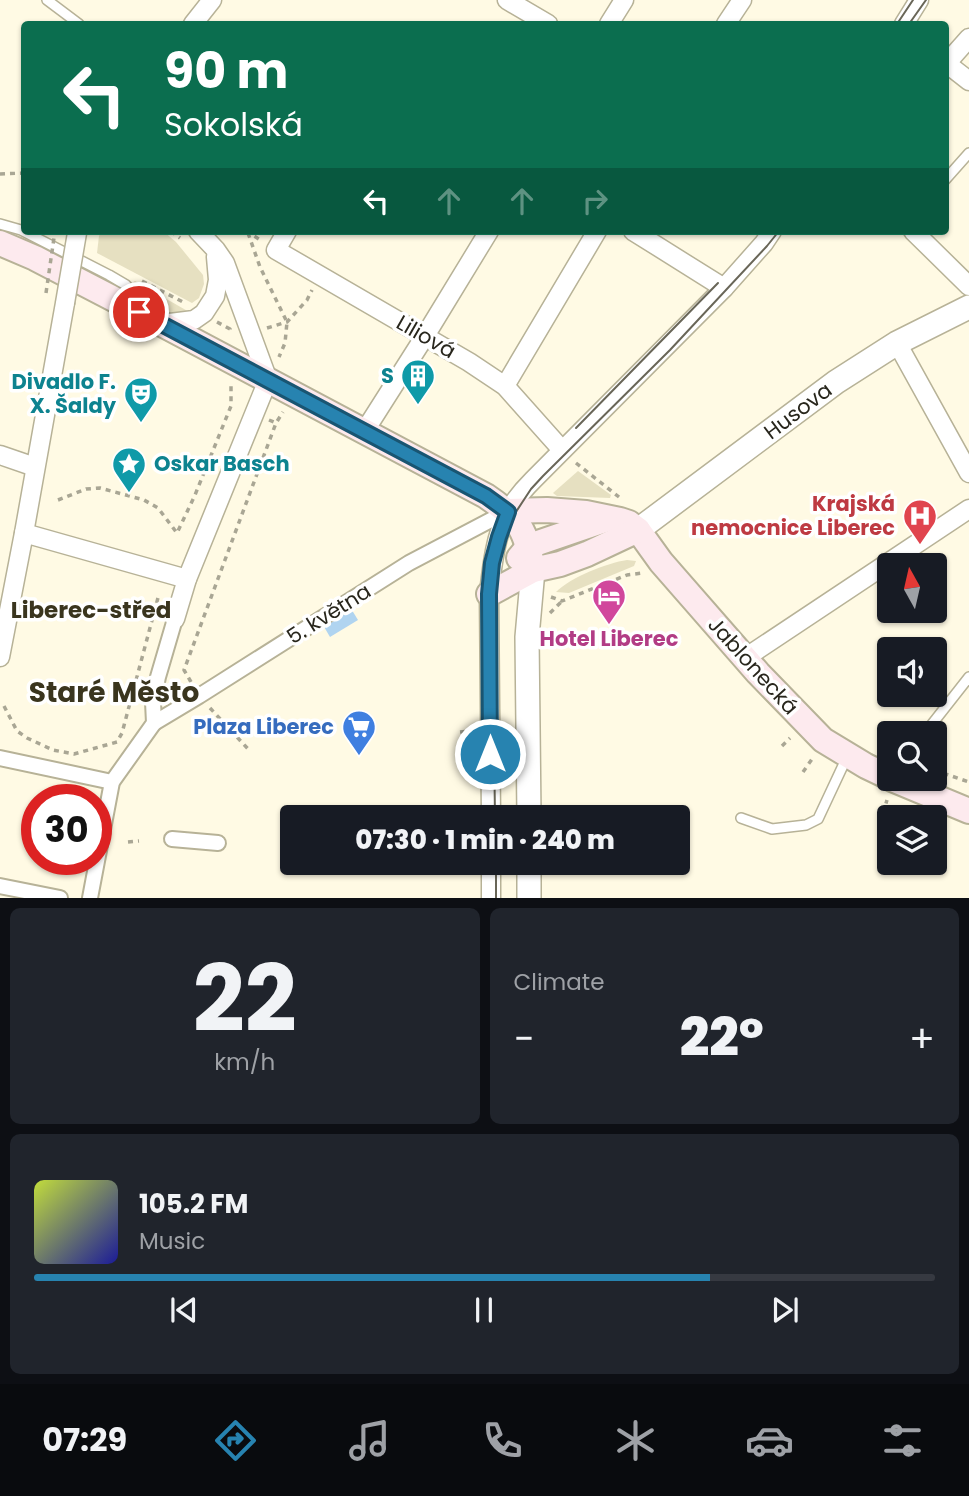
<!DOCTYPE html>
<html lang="en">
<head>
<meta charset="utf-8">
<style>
	body { margin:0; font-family:Poppins,sans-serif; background:#20242c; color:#f1f3f6; height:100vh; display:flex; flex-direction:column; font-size:26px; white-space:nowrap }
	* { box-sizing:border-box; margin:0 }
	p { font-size:23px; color:#9ea1a6 }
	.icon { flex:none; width:38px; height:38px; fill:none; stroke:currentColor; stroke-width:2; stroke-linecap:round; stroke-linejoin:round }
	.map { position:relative; height:898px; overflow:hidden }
	.details { display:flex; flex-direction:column; gap:10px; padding:10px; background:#0d0f14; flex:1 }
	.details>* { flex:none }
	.hud { position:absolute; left:21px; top:21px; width:928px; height:214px; border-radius:7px; box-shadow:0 2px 5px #0004; background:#0b6e4f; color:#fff; overflow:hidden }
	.needle { width:46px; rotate:352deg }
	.tools { position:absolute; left:877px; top:553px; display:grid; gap:14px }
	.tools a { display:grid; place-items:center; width:70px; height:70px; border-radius:7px; background:#171b24; box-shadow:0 2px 5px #0004; font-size:35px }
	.speed { position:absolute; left:21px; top:784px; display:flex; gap:14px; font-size:35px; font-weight:700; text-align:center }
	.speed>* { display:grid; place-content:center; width:91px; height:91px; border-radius:50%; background:#171b24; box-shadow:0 2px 5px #0004; line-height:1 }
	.speed .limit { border:10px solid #d22; background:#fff; color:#111 }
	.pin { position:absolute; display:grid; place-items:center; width:60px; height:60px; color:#fff; margin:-30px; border:4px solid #fff; border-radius:50%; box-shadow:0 2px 7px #0007 }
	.me { position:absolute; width:77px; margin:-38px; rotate:0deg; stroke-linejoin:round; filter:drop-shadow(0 0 5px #0008) }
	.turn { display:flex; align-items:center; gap:24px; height:147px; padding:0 28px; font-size:32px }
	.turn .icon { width:91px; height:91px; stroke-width:2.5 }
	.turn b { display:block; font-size:49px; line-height:60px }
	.lanes { display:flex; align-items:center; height:66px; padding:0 28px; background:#0003; justify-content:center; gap:35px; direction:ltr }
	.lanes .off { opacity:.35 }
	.big { font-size:52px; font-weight:800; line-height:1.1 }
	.details .widget { flex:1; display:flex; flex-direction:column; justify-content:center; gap:10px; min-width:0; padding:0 24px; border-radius:10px; background:#20242c }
	.details .dial { align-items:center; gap:0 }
	.dial b { font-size:91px; line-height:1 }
	.song { display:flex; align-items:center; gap:21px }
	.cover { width:84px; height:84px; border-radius:10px; background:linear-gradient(135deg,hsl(70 70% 55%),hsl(240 70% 35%)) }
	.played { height:7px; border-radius:4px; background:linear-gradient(90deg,#2783b0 75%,#363941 75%) }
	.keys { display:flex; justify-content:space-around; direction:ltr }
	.heat { display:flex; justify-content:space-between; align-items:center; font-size:38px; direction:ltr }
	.details .tiles { flex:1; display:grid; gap:10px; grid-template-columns:1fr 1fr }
	.widget:last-child { grid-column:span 2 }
	.trip { position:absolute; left:280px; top:805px; width:410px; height:70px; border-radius:7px; background:#171b24; box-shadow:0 2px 5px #0004; font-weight:800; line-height:70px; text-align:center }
	.tabs { display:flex; height:112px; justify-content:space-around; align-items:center; background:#090b0e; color:#9ea1a6 }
	.tabs .icon { width:49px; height:49px }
	.tabs .selected { color:#2783b0 }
	.tabs b { font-size:32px; color:#f1f3f6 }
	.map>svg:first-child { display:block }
	.green { fill:#e6e0c1 }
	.water { fill:#b0d4f0 }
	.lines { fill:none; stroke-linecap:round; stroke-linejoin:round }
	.service-casing { stroke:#b7b297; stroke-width:12 }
	.pedestrian-casing { stroke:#b7b297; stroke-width:18 }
	.minor-casing { stroke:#b7b297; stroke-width:21 }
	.tertiary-casing { stroke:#b7b297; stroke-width:26 }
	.secondary-casing { stroke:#b7b297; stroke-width:28 }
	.path { stroke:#a9a694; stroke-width:3.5; stroke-dasharray:5 5; stroke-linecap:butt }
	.service { stroke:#fff; stroke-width:9 }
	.pedestrian { stroke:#fff; stroke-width:14 }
	.minor { stroke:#fff; stroke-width:18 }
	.tertiary { stroke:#fff; stroke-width:23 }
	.secondary { stroke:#fdeaee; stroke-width:24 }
	.tram { stroke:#696658; stroke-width:2 }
	.minor-bridge-casing { stroke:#b7b297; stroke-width:21; stroke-linecap:butt }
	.path-bridge { stroke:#a9a694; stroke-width:3.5; stroke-dasharray:5 5; stroke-linecap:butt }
	.minor-bridge { stroke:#fff; stroke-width:18 }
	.route-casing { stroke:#195572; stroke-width:18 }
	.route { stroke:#2783b0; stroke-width:12 }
	.labels { text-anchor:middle; stroke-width:7; stroke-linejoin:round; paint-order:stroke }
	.street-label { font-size:21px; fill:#28261c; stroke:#fff }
	.culture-label { font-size:21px; font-weight:bold; fill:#0d838f; stroke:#fff; text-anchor:end }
	.health-label { font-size:21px; font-weight:bold; fill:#be3a42; stroke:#fff; text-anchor:end }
	.hotel-label { font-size:21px; font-weight:bold; fill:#b23c85; stroke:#fff }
	.shop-label { font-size:21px; font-weight:bold; fill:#366cbe; stroke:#fff; text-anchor:end }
	.neighbourhood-label { font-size:23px; font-weight:bold; fill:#3a351e; stroke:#fff }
	.district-label { font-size:28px; font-weight:bold; fill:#3a351e; stroke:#fff }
</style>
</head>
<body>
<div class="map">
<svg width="969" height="898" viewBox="0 0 969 898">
	<rect width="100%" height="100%" fill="#fffae4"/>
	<!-- green -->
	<g class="green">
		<path d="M102,231H163L176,242L203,275L204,284L199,298L192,303L97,253L99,236Z"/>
		<path d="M135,281L191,313C162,324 149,302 132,283Z"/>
		<path d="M578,471L611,495L610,498L557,496L553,493Z"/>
		<path d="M627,560L636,561L634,566L569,593L556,592C571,577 607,563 627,560Z"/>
	</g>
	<!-- water -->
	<path class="water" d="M350,607L358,620L330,637L323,625Z"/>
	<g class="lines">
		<!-- service casing -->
		<g class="service-casing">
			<g id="service">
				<path d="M47,0L79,24"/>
				<path d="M945,180L969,153"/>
				<path d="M0,224L21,230L109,275L126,285L146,307"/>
				<path d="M925,733L969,677"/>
				<path d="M741,818L772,829L806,825L818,819L847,757"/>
			</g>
		</g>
		<!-- pedestrian casing -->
		<g class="pedestrian-casing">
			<g id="pedestrian">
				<path d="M154,723L199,696L409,563L508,511"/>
				<path d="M0,758L112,782"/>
				<path d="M172,839L218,843"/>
				<path d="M0,886L60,898"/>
				<path d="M90,898L112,782L154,723L153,702L158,677L175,619"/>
			</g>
		</g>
		<!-- minor casing -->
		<g class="minor-casing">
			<g id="minor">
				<path d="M507,0L548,24"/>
				<path d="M193,24L212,0"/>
				<path d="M609,24L624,0"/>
				<path d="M726,24L742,0"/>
				<path d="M904,24L919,0"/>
				<path d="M946,63L969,81"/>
				<path d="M945,65L969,38"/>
				<path d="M287,231L276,250L469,362L505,386L562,450"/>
				<path d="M633,231L724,288"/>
				<path d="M913,231L969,286"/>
				<path d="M162,324L194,320L204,313L215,296L218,280L216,257"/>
				<path d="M897,343L969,473"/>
				<path d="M505,386L597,231"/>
				<path d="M364,432L425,336L489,231"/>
				<path d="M0,455L35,467"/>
				<path d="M24,533L187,579"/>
				<path d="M175,619L187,579L268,380L225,263L216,250L198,231"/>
				<path d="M0,657L24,533L65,303"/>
				<path d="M745,658L969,509"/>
				<path d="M491,817L489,594C492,567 495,536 508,512C514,501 524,489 533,480L724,288L764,243L772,231"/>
				<path d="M491,863V898"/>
			</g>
		</g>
		<!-- tertiary casing -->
		<g class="tertiary-casing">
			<g id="tertiary">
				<path d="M638,530L836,382L897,343L969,307"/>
				<path d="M529,817L527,637L533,570"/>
				<path d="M529,863V898"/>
			</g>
		</g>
		<!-- secondary casing -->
		<g class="secondary-casing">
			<g id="secondary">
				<path d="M0,243L35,258L162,324L486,496C520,519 526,530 533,570"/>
				<path d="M508,511L547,510L586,513L620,520L629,523L638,530L661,562L758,673L823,740L866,766L889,777"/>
				<path d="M519,558L529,546L605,520"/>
				<path d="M489,594L533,570L560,564L587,554L638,530"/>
				<path d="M892,779L969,811"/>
			</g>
		</g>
		<!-- path -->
		<g class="path">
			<path d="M0,174L24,173"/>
			<path d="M171,231L180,238"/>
			<path d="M246,231L262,241"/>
			<path d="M248,233L260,267L287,322L285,343L279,357"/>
			<path d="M142,281L185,303"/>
			<path d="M217,322L230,329L229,332"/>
			<path d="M267,328L287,322L307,300L312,290"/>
			<path d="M269,420L276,423L283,412"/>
			<path d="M576,463L619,497"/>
			<path d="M58,500L86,489L100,488L144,500L158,508L177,533L195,495L231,406V384"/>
			<path d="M551,597L562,601L627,575L642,573"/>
			<path d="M550,613L562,601"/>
			<path d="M191,682L184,670L276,423"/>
			<path d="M4,706L17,731L27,738L53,750L74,754L117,742L122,733L159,594"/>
			<path d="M210,708L249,750"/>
			<path d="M460,732L472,731"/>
			<path d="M782,746L790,738"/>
			<path d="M934,770L969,782"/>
			<path d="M803,772L812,759"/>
			<path d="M883,813L887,800"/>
			<path d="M128,842L139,841"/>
		</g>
		<!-- service -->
		<use href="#service" class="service"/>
		<!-- pedestrian -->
		<use href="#pedestrian" class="pedestrian"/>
		<!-- minor -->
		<use href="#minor" class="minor"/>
		<!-- tertiary -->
		<use href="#tertiary" class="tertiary"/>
		<!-- secondary -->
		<use href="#secondary" class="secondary"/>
		<!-- tram -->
		<g class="tram">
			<path d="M897,24L913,0"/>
			<path d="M909,24L926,0"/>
			<path d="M576,428L718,283"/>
			<path d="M495,817L492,594L495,569L503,538L510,521L531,489L543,476L670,350L767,246L779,231"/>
			<path d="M496,863V898"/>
		</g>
		<!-- minor-bridge casing -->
		<g class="minor-bridge-casing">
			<path id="minor-bridge" d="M65,303L77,233"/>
		</g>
		<!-- path-bridge -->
		<path class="path-bridge" d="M46,293L55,231"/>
		<!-- minor-bridge -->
		<use href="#minor-bridge" class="minor-bridge"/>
	</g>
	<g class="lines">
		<!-- route casing -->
		<g class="route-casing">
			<path id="route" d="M139,312L486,496L508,512L499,537L492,563L489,594L490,754"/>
		</g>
		<!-- route -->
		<use href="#route" class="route"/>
	</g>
	<!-- icons -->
	<defs>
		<g id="building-pin" transform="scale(1.75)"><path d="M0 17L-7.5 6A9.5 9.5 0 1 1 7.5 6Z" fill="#0f9aa8" stroke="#fff"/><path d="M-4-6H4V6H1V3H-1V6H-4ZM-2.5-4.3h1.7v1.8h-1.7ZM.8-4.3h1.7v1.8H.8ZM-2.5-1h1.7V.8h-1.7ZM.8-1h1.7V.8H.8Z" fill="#fff"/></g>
		<g id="theatre-pin" transform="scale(1.75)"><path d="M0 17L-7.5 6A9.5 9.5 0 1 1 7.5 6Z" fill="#0f9aa8" stroke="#fff"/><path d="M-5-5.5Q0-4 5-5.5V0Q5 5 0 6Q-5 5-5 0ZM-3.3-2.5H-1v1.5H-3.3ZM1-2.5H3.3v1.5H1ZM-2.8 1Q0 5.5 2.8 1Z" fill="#fff"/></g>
		<g id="sight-pin" transform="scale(1.75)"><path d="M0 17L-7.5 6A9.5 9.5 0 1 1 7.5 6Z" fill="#0f9aa8" stroke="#fff"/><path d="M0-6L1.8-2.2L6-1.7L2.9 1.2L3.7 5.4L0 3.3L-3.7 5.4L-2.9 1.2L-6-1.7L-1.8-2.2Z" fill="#fff"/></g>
		<g id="hospital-pin" transform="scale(1.75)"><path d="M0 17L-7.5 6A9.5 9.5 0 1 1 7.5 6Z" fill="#e0444e" stroke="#fff"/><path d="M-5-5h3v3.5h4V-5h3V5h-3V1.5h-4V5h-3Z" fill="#fff"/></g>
		<g id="hotel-pin" transform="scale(1.75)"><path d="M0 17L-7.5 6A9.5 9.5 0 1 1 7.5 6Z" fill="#d1479c" stroke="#fff"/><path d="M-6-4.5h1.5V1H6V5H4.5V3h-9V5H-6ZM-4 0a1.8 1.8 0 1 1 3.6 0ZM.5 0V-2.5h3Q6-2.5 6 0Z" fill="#fff"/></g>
		<g id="supermarket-pin" transform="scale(1.75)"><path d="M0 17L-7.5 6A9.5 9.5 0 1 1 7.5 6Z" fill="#3f7fe0" stroke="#fff"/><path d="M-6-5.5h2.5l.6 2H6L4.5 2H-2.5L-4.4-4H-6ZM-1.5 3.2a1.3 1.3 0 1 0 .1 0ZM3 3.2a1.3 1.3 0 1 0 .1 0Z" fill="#fff"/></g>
	</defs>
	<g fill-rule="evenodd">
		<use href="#building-pin" x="418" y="376"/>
		<use href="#theatre-pin" x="141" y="394"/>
		<use href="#sight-pin" x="129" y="464"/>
		<use href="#hospital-pin" x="920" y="516"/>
		<use href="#hotel-pin" x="609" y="596"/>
		<use href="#supermarket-pin" x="359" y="727"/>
	</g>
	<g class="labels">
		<!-- street labels -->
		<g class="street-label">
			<text transform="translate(426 337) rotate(30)" y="7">Liliová</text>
			<text transform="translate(798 411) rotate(-37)" y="7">Husova</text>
			<text transform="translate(329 614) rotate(-32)" y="7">5. května</text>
			<text transform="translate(753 666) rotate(48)" y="7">Jablonecká</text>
		</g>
		<!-- culture labels -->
		<g class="culture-label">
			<text x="394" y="383">S</text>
			<text x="116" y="389">Divadlo F.<tspan x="116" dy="24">X. Šaldy</tspan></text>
			<text x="154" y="471" text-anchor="start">Oskar Basch</text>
		</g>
		<!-- health labels -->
		<g class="health-label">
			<text x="895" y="511">Krajská<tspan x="895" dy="24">nemocnice Liberec</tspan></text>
		</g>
		<!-- hotel labels -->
		<g class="hotel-label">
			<text x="609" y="646">Hotel Liberec</text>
		</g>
		<!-- shop labels -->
		<g class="shop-label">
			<text x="334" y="734">Plaza Liberec</text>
		</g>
		<!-- neighbourhood labels -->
		<g class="neighbourhood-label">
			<text x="91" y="618">Liberec-střed</text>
		</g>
		<!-- district labels -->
		<g class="district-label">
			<text x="114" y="702">Staré Město</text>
		</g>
	</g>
</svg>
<div class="tools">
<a><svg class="needle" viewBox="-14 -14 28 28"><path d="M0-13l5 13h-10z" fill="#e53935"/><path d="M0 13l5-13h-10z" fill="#9ea1a6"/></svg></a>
<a><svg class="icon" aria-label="sound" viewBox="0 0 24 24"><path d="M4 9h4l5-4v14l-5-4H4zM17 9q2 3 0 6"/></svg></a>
<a><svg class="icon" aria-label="search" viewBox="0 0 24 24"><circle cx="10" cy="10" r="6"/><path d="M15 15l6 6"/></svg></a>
<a><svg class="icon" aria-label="layers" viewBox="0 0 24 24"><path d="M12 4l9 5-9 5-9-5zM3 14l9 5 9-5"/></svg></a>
</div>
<div class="speed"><div class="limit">30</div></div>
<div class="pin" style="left:139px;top:312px;background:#d93025"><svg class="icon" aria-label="arrive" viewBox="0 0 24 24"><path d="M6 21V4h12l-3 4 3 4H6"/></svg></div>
<svg class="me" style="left:490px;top:754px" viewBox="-20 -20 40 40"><circle r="17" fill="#2783b0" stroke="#fff" stroke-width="3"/><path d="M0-11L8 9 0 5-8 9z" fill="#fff"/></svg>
<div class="trip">07:30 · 1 min · 240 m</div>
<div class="hud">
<div class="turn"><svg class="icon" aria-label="left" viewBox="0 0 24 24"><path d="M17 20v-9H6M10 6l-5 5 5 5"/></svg><div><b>90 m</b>Sokolská</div></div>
<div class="lanes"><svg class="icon" aria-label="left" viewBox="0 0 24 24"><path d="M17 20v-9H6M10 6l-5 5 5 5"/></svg><svg class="icon off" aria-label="ahead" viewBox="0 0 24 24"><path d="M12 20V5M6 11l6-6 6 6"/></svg><svg class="icon off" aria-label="ahead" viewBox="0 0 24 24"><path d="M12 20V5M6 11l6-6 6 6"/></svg><svg class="icon off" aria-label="right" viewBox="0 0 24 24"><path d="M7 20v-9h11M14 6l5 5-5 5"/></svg></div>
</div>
</div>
<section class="details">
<div class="tiles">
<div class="widget dial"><b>22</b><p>km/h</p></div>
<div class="widget"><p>Climate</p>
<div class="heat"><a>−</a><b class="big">22°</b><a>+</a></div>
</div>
<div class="widget">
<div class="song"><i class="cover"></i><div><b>105.2 FM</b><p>Music</p></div></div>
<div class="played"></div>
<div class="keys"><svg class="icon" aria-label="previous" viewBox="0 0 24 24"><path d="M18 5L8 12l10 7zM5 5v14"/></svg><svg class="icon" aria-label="pause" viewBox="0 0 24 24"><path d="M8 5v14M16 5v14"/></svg><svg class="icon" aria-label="next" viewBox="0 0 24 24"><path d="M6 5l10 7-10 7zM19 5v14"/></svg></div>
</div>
</div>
</section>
<nav class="tabs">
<b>07:29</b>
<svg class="icon selected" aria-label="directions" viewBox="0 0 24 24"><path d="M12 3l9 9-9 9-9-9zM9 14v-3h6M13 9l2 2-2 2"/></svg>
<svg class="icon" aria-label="music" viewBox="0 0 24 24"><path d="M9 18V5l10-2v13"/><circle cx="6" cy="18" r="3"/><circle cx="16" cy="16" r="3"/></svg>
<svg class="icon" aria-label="phone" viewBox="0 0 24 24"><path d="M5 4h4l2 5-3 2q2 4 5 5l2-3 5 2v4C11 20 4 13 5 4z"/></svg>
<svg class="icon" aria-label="climate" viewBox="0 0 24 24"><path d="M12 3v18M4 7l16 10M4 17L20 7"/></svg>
<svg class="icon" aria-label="car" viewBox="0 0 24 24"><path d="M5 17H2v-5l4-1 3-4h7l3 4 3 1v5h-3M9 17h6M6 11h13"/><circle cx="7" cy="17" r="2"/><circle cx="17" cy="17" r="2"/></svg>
<svg class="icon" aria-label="filters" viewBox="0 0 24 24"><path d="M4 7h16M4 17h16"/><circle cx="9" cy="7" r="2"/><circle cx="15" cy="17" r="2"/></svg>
</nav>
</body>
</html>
